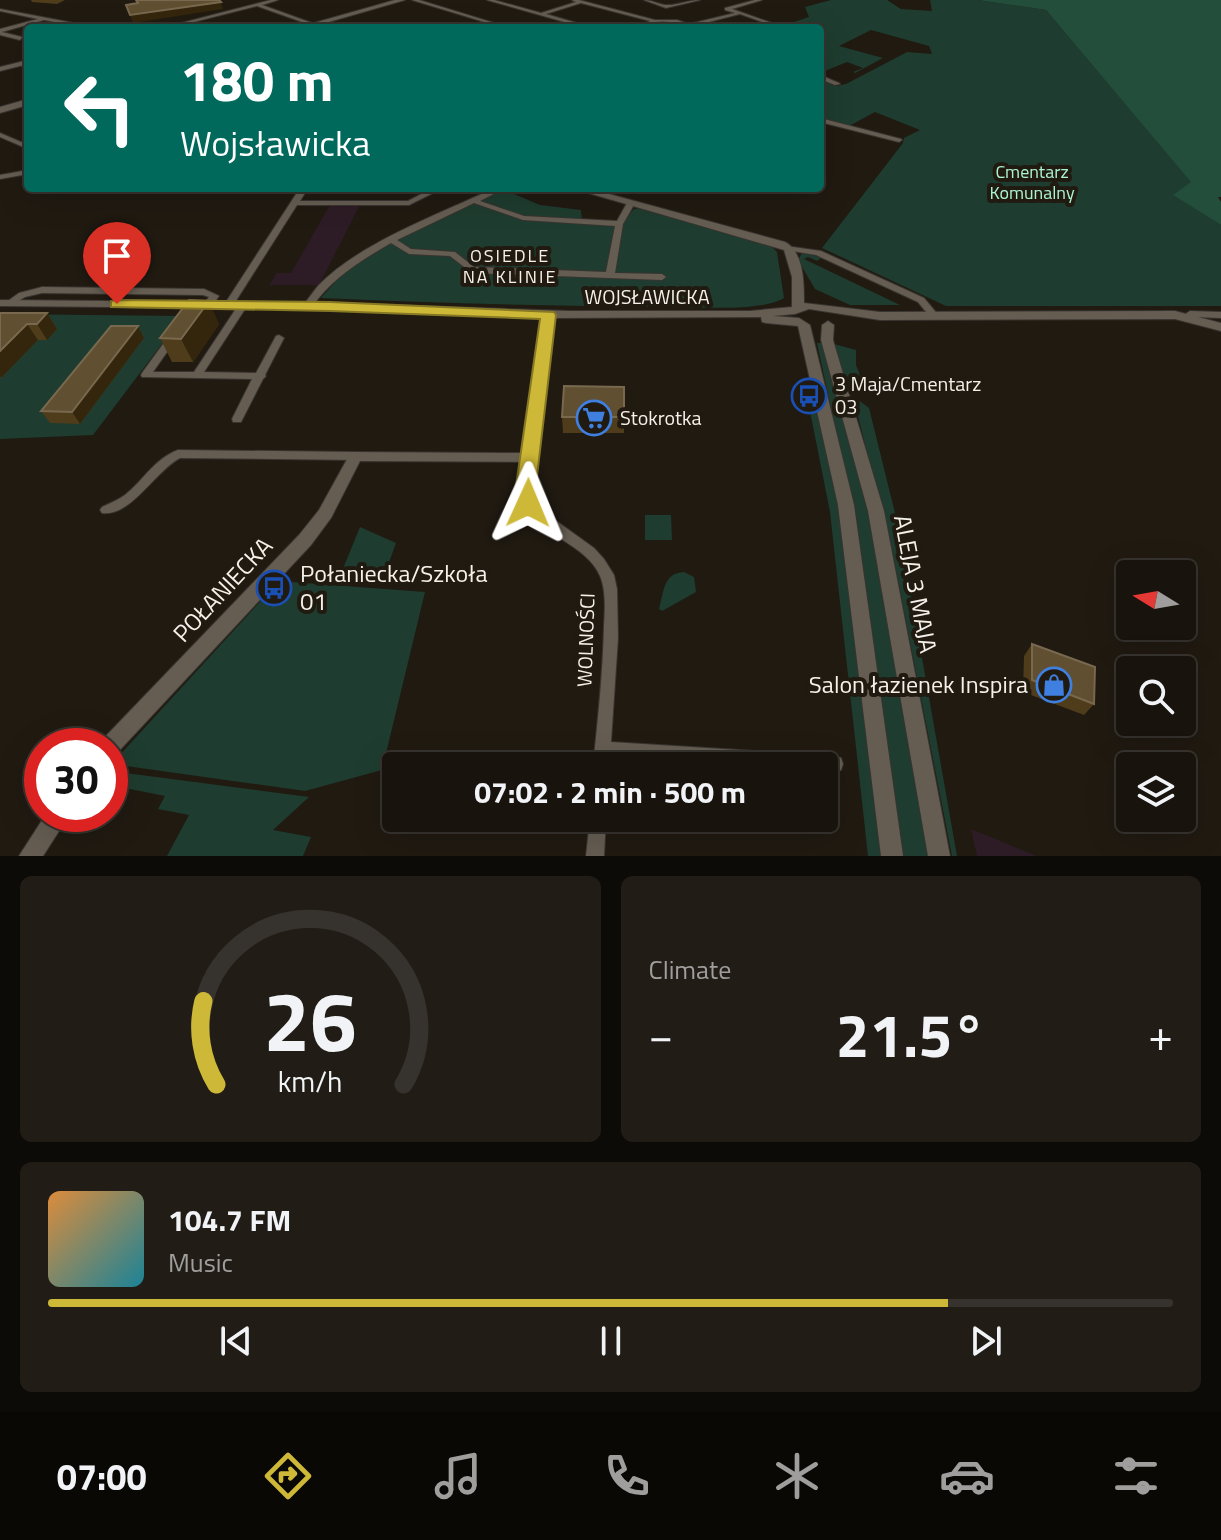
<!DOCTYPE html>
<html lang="en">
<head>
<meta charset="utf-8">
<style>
	body { margin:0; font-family:"Titillium Web",sans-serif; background:#211d16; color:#f1f3f6; height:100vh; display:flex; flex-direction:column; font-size:30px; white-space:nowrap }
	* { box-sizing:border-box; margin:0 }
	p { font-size:26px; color:#9f9e9d }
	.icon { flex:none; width:44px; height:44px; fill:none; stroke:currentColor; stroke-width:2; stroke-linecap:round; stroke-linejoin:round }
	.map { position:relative; height:856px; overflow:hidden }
	.sheet { display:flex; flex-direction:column; gap:20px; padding:20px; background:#0d0b07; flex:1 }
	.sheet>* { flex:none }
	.top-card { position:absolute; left:24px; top:24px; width:800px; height:168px; border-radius:8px; box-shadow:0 8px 32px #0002,0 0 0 2px #36332e; background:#00695c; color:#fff; overflow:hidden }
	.needle { width:52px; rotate:281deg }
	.controls { position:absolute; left:1116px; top:560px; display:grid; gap:16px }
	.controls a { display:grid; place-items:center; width:80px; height:80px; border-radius:8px; background:#18140d; box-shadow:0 8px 32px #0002,0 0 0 2px #36332e; font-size:40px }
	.speed { position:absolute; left:24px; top:728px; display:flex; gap:16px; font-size:40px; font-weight:700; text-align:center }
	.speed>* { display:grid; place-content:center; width:104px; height:104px; border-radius:50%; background:#18140d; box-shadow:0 8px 32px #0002,0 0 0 2px #36332e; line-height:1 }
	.speed .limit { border:12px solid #d22; background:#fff; color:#111 }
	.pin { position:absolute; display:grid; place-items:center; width:68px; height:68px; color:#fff; margin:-82px -34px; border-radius:50% 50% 50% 0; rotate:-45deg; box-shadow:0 0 8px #0007 }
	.pin .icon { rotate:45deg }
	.me { position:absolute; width:88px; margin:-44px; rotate:1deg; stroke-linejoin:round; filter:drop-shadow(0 0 6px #0008) }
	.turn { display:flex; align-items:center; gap:28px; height:168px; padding:0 24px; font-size:36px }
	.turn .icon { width:104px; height:104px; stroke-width:2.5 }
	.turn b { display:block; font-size:56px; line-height:68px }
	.big { font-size:60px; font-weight:700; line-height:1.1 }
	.sheet .widget { flex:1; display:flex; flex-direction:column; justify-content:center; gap:12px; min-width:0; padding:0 28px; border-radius:12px; background:#211d16 }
	.sheet .dial { align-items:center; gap:0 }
	.dial svg { height:208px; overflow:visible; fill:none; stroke:#36332e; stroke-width:7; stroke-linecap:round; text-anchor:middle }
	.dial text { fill:#f1f3f6; stroke:none }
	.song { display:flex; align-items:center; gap:24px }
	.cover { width:96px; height:96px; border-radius:12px; background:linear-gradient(135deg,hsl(30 70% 55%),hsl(190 70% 35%)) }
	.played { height:8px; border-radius:4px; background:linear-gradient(90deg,#ceb837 80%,#36332e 80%) }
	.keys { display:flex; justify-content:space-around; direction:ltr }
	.heat { display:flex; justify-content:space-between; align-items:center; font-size:44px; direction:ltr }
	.sheet .tiles { flex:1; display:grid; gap:20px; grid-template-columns:1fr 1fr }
	.widget:last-child { grid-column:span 2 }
	.trip { position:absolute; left:382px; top:752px; width:456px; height:80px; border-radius:8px; background:#18140d; box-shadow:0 8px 32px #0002,0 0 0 2px #36332e; font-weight:700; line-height:80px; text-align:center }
	.menu { display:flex; height:128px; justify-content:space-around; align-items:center; background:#0a0805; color:#9f9e9d }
	.menu .icon { width:56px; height:56px }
	.menu .current { color:#ceb837 }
	.menu b { font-size:36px; color:#f1f3f6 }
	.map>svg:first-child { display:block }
	.commercial { fill:#2d1c25 }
	.green { fill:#1e3c2f }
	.forest { fill:#234e3c }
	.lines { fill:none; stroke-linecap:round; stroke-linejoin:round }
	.minor-casing { stroke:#393430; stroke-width:2 }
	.tertiary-casing { stroke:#393430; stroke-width:2 }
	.secondary-casing { stroke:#393430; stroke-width:2 }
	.minor { fill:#655d52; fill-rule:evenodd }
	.tertiary { fill:#655d52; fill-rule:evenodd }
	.secondary { fill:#655d52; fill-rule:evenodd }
	.wall { fill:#4f3c1b }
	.shaded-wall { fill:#34260d }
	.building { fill:#604f31; stroke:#78684e; stroke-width:2 }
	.route { fill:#ceb837; stroke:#867824; stroke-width:2 }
	.labels { text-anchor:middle; stroke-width:8; stroke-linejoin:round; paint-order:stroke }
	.far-park-label { font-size:18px; fill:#abf4d3; stroke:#201a11 }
	.far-neighbourhood-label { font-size:18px; letter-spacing:2px; fill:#f5f1ea; stroke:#201a11 }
	.street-label { font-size:20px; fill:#f5f1ea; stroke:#201a11 }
	.poi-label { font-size:20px; fill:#f5f1ea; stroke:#201a11; text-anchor:start }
	.near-poi-label { font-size:24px; fill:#f5f1ea; stroke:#201a11; text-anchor:start }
	.near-street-label { font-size:24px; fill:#f5f1ea; stroke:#201a11 }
</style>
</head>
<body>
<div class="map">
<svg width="1221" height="856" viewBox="0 0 1221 856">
	<rect width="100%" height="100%" fill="#201a11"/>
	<!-- commercial -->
	<g class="commercial">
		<path d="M331,203H361L319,285H269L277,273H291Z"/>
		<path d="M971,829L1037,856H977Z"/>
	</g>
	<!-- green -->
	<g class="green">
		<path d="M831,0H887L901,9L932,11L930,0H978L1046,10L1192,182L1174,195L1221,225V306H946L822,248L903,143L904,138L920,130L875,112L849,126L820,120V80L836,86L846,84L907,52L932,54L929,46L871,30L839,46L883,58L855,73L853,72L863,68L847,62L820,73V28H789L785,25L809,17L805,7Z"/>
		<path d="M500,188L540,205L581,210L582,221L619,224L634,209L640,208L770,245L777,252L784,298C762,312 692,307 664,307C549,306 435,303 321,298L352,263Z"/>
		<path d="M802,253L822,257L817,261L808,257L804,259L900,305H850L815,289L798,260Z"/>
		<path d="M0,314L183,316L93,435L0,439Z"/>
		<path d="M817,343H822L872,527L932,856H902L844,469Z"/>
		<path d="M834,344L856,350V365L865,388L857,391L847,386Z"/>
		<path d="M853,396L869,408L900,533L957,856H952L895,565Z"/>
		<path d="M808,401L811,404L814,401L817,406L840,508L883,856H868L830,512Z"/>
		<path d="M645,515H671L672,540H645Z"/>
		<path d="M360,527L396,543L383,579L340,576Z"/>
		<path d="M684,572L694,577L696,592L662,611L659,609C664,592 663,573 684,572Z"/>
		<path d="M278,581L425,592L382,770L305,791L119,765L116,759L269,592L272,593Z"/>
		<path d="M110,771L309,797L273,830L311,837L303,856H167L189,815L158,809L165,796L125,788L128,782L113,779L110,783Z"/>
	</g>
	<!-- forest -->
	<path class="forest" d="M978,0H1221V197H1218L1221,202V225L1173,195L1191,182L1046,10Z"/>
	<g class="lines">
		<!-- minor casing -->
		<g class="minor-casing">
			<g id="minor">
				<path d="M271,0H278L262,5L326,28H319L257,6L170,28H162Z"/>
				<path d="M412,0H419L511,28H504Z"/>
				<path d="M487,0H494L541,13L576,2L572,0H579L655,20H677L689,24L735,13L725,10V8L755,0H762L732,9L786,28H779L740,14L693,26L695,28C682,28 672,19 656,22C648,24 645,28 637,28L650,21L581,3L546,14L577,23L575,25Z"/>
				<path d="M644,0C652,0 657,4 665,5C676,6 689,0 700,0L666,8Z"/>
				<path d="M0,9L95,27L97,28H87L44,20L2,32L22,37L20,40L0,35V29L38,19L0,11Z"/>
				<path d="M410,24L422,27V28L408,26Z"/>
				<path d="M28,60V64L0,71V67Z"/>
				<path d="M820,75L839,83L840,84L835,85L820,79Z"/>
				<path d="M820,118L901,139L902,140L899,142L820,122Z"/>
				<path d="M0,133L28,145V149L0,137Z"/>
				<path d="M28,170V174L0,179V175Z"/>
				<path d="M300,188H308L300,201H408L433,188H443L409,205H297L232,307H226L224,305Z"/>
				<path d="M495,188H505L480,201L524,216L617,221L628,201H634L635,203L623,224L615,273L662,274L666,277L662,280L472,273L450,256L409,254L391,243C360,261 332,278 311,308L308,309L303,306C308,299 313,292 318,286C359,243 441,213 495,188ZM474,203L523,220L615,226L606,272L474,267L455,252L411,249L397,240Z"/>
				<path d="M786,246L821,251L924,298L939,316L934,319L931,318L918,302L816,255L786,250Z"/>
				<path d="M42,287L204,289L219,296L211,307L208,308L203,305L209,297L203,295L42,293L25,297L10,306L5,303L19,293Z"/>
				<path d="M242,303L247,306L204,372L256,373L276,336L279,335L284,338L265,375L266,376L263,379L241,422H233L232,419L252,379L142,377L141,375L142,373L171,333L174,332L179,335L153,372H194L239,304Z"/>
				<path d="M1190,311L1221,312V318L1192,317L1187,320L1184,319V315Z"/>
				<path d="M178,450L356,452L360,453L362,456L360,459L356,460L180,458C154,472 131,517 102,513L100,510L102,507C110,503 118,500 125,495C144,480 154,459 178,450Z"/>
				<path d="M529,454L533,455L535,458C533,475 527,491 537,507L594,548L604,559L614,575L617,589L618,638L611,742L835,756L841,758L843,764L841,770L835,772L824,771V766H742L610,757L609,766H593C598,719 603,672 604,625C605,609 606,590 600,576C586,541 525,531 519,495C518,483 522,470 523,458L525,455Z"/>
				<path d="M590,818H606L604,856H586Z"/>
			</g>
		</g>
		<!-- tertiary casing -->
		<g class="tertiary-casing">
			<g id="tertiary">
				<path d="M571,188H587L785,242C804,252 804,283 804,303L880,312L1175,311L1221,323V331L1175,319L880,320L809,309L795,314L773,316L799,318L810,325L854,505L903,856H881L838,505L798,326L766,323L762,322L761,317L555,318L534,462L360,461L331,518L311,545L117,753L110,756V746H100L103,739L299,535L319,510L351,452L523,453L543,318L330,309L0,306V300L330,303L570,311H750L792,307V277L784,250Z"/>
				<path d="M828,321L834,325L833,340L884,511L950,856H928L868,511L821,340L822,325Z"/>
				<path d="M46,814H70L43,856H19Z"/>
			</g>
		</g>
		<!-- secondary casing -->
		<g class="secondary-casing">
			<g id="secondary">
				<path d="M395,0H405L308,28H296Z"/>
				<path d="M28,99V105L0,113V107Z"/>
			</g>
		</g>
		<!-- minor -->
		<use href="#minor" class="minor"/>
		<!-- tertiary -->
		<use href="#tertiary" class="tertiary"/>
		<!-- secondary -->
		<use href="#secondary" class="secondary"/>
	</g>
	<!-- wall -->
	<g class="wall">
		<path d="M31,0H65L57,4L32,2Z"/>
		<path d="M0,313H47L57,329L47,340H38L1,378H0Z"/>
		<path d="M219,324L193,362H172L160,338Z"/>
		<path d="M138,326L144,338L80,424L50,423L41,411Z"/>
		<path d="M562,417H624V433H563Z"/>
		<path d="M1032,644L1094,704L1084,715L1023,692L1024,656Z"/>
	</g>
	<!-- shaded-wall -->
	<g class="shaded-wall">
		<path d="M221,2L223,9L133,23L130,15Z"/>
		<path d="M209,301L219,324L193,362L181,339Z"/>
		<path d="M47,313L57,329L47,340L37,324Z"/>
		<path d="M27,324L38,340L1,378L0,376V351Z"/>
		<path d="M138,326L144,338L80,424L72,412Z"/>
	</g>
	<!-- building -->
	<g class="building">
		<path d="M136,0H219L221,2L130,15L126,5L138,3Z"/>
		<path d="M189,300L209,301L181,339L160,338Z"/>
		<path d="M0,313H47L37,324H27L0,351Z"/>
		<path d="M111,326H138L72,412L41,411Z"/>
		<path d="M564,386L624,387V417H562Z"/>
		<path d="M1032,644L1095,667L1094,704L1032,680Z"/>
	</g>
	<!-- route -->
	<path class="route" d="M117,300L330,302L554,312L556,315L535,493L538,503L535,509H521L515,493L540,319L330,311L111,307V301Z"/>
	<!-- icons -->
	<defs>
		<g id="bus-ring" transform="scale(1.8)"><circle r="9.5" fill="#201a11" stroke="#1a4fb4" stroke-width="1.5"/><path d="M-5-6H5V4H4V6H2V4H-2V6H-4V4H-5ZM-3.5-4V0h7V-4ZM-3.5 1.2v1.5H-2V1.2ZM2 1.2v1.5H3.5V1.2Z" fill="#1a4fb4"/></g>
		<g id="supermarket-ring" transform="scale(1.8)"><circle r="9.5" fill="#201a11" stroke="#3f7fe0" stroke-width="1.5"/><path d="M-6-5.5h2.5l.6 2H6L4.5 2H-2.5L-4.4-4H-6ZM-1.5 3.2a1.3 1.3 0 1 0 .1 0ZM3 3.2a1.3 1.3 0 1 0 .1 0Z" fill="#3f7fe0"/></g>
		<g id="shop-ring" transform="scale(1.8)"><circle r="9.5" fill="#201a11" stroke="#3f7fe0" stroke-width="1.5"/><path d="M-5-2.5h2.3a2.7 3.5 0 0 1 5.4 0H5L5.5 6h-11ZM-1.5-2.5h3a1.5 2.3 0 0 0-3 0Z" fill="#3f7fe0"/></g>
	</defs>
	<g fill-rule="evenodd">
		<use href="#bus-ring" x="809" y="396"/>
		<use href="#supermarket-ring" x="594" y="418"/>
		<use href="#bus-ring" x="274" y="588"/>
		<use href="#shop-ring" x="1054" y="685"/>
	</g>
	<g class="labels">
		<!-- far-park labels -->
		<g class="far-park-label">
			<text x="1032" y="178">Cmentarz<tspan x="1032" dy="21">Komunalny</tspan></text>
		</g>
		<!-- far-neighbourhood labels -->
		<g class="far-neighbourhood-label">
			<text x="510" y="262">OSIEDLE<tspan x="510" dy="21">NA KLINIE</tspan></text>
		</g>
		<!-- street labels -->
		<g class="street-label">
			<text x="647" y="304">WOJSŁAWICKA</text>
			<text transform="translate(586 640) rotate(-88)" y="7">WOLNOŚCI</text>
		</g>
		<!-- poi labels -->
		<g class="poi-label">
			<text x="835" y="391">3 Maja/Cmentarz<tspan x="835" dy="23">03</tspan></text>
			<text x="620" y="425">Stokrotka</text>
		</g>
		<!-- near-poi labels -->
		<g class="near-poi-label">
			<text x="300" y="582">Połaniecka/Szkoła<tspan x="300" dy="28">01</tspan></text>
			<text x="1028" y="693" text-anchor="end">Salon łazienek Inspira</text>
		</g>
		<!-- near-street labels -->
		<g class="near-street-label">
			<text transform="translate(915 584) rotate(79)" y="8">ALEJA 3 MAJA</text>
			<text transform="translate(223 590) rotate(-47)" y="8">POŁANIECKA</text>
		</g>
	</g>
</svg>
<div class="controls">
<a><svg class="needle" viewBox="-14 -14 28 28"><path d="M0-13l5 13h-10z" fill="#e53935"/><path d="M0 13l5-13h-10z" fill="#9f9e9d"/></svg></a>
<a><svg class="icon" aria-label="search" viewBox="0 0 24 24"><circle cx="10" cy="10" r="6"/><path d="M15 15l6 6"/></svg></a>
<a><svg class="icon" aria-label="layers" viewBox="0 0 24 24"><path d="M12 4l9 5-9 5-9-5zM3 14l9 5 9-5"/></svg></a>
</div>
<div class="speed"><div class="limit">30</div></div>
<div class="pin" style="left:117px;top:304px;background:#d93025"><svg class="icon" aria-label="arrive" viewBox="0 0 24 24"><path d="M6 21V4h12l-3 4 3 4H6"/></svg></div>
<svg class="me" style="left:528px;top:503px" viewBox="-20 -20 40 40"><path d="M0-17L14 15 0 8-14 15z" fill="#ceb837" stroke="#fff" stroke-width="4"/></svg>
<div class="trip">07:02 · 2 min · 500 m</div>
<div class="top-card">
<div class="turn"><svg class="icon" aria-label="left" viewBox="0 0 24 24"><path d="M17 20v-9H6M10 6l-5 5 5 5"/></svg><div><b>180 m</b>Wojsławicka</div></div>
</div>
</div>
<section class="sheet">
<div class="tiles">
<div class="widget dial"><svg viewBox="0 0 100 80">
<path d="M14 69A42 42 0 1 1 86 69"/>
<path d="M14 69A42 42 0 0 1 9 37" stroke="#ceb837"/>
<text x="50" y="56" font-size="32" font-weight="700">26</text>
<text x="50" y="72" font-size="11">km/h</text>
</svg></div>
<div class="widget"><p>Climate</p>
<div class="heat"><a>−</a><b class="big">21.5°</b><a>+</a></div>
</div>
<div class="widget">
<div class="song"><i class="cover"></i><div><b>104.7 FM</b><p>Music</p></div></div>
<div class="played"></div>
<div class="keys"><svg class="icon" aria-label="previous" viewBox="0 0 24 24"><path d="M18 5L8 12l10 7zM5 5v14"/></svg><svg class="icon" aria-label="pause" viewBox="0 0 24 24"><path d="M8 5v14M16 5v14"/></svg><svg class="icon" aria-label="next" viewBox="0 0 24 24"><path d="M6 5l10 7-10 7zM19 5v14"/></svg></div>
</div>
</div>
</section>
<nav class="menu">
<b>07:00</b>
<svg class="icon current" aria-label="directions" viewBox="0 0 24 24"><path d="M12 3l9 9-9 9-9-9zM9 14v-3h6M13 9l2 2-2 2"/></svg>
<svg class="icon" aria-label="music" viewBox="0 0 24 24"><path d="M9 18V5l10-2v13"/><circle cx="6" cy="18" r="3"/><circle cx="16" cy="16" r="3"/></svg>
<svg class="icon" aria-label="phone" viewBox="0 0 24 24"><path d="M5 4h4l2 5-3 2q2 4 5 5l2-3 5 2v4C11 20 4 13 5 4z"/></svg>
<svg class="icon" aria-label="climate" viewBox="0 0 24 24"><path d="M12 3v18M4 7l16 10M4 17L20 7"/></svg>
<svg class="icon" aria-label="car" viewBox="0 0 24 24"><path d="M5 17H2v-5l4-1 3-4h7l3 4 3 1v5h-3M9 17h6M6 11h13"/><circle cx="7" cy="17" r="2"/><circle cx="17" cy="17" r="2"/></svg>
<svg class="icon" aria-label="filters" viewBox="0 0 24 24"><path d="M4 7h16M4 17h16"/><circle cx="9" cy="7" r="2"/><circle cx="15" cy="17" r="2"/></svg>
</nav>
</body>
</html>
